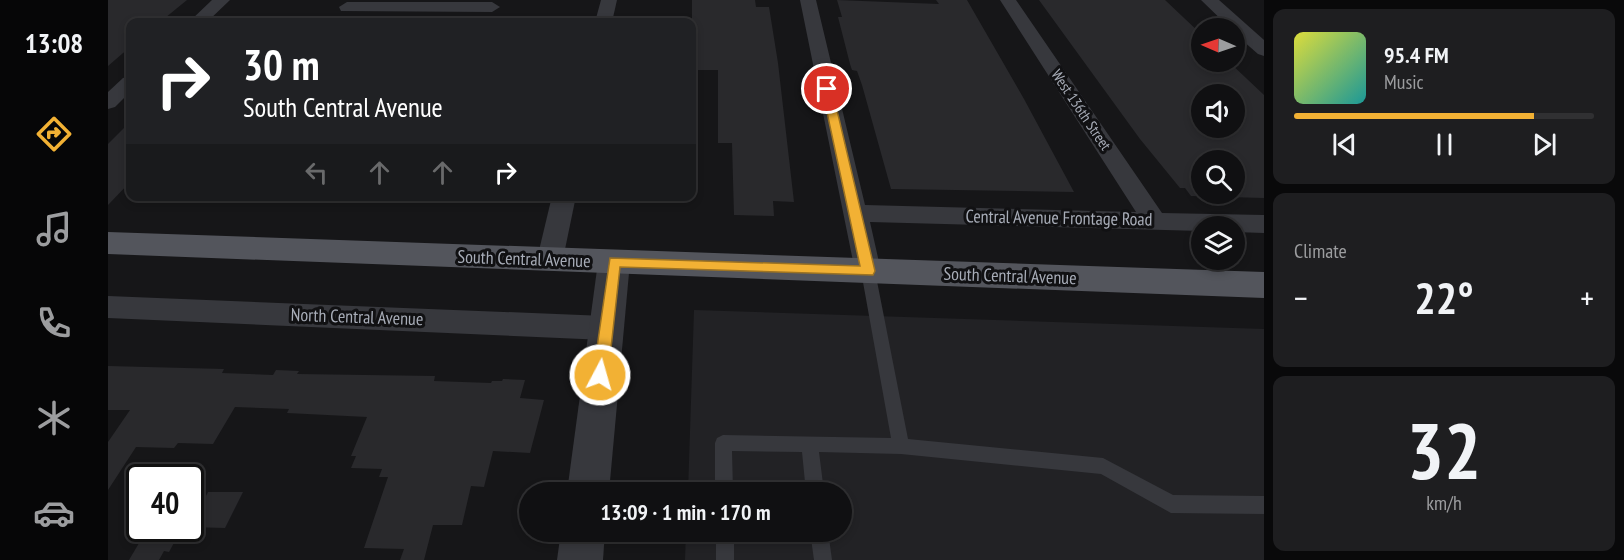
<!DOCTYPE html>
<html lang="en">
<head>
<meta charset="utf-8">
<style>
	body { margin:0; font-family:"PT Sans Narrow",sans-serif; background:#1e1e20; color:#f1f3f6; height:100vh; display:flex; flex-direction:column; font-size:22px; white-space:nowrap }
	* { box-sizing:border-box; margin:0 }
	p { font-size:20px; color:#9c9d9f }
	.icon { flex:none; width:33px; height:33px; fill:none; stroke:currentColor; stroke-width:2; stroke-linecap:round; stroke-linejoin:round }
	.map { position:relative; flex:1; overflow:hidden }
	.drawer { display:flex; flex-direction:column; gap:9px; padding:9px; background:#09090a; width:360px }
	.drawer>* { flex:none }
	.top-card { position:absolute; left:18px; top:18px; width:570px; height:183px; border-radius:12px; box-shadow:0 3px 9px #0003,0 0 0 2px #303032; background:#202124; color:#fff; overflow:hidden }
	.needle { width:39px; rotate:272deg }
	.controls { position:absolute; left:1083px; top:18px; display:grid; gap:12px }
	.controls a { display:grid; place-items:center; width:54px; height:54px; border-radius:50%; background:#101012; box-shadow:0 3px 9px #0003,0 0 0 2px #303032; font-size:30px }
	.speed { position:absolute; left:18px; top:464px; display:flex; gap:12px; font-size:30px; font-weight:700; text-align:center }
	.speed>* { display:grid; place-content:center; width:78px; height:78px; border-radius:50%; background:#101012; box-shadow:0 3px 9px #0003,0 0 0 2px #303032; line-height:1 }
	.speed .limit { border:3px solid #111; border-radius:9px; background:#fff; color:#111 }
	.pin { position:absolute; display:grid; place-items:center; width:51px; height:51px; color:#fff; margin:-26px; border:3px solid #fff; border-radius:50%; box-shadow:0 2px 6px #0007 }
	.me { position:absolute; width:66px; margin:-33px; rotate:6deg; stroke-linejoin:round; filter:drop-shadow(0 0 4px #0008) }
	.turn { display:flex; align-items:center; gap:21px; height:126px; padding:0 18px; font-size:27px }
	.turn .icon { width:78px; height:78px; stroke-width:2.5 }
	.turn b { display:block; font-size:42px; line-height:51px }
	.lanes { display:flex; align-items:center; height:57px; padding:0 18px; background:#0003; justify-content:center; gap:30px; direction:ltr }
	.lanes .off { opacity:.35 }
	.big { font-size:45px; font-weight:700; line-height:1.1 }
	.drawer .card { flex:1; display:flex; flex-direction:column; justify-content:center; gap:9px; min-width:0; padding:0 21px; border-radius:12px; background:#1e1e20 }
	.drawer .dial { align-items:center; gap:0 }
	.dial b { font-size:78px; line-height:1 }
	.song { display:flex; align-items:center; gap:18px }
	.cover { width:72px; height:72px; border-radius:9px; background:linear-gradient(135deg,hsl(60 70% 55%),hsl(180 70% 35%)) }
	.played { height:6px; border-radius:3px; background:linear-gradient(90deg,#f2b134 80%,#303032 80%) }
	.keys { display:flex; justify-content:space-around; direction:ltr }
	.heat { display:flex; justify-content:space-between; align-items:center; font-size:33px; direction:ltr }
	.trip { position:absolute; left:411px; top:482px; width:333px; height:60px; border-radius:30px; background:#101012; box-shadow:0 3px 9px #0003,0 0 0 2px #303032; font-weight:700; line-height:60px; text-align:center }
	main { display:flex; flex:1; min-height:0 }
	.tab-bar { display:flex; flex-direction:column; width:108px; justify-content:space-around; align-items:center; background:#060607; color:#9c9d9f }
	.tab-bar .icon { width:42px; height:42px }
	.tab-bar .selected { color:#f2b134 }
	.tab-bar b { font-size:27px; color:#f1f3f6 }
	.map>svg:first-child { display:block }
	.built { fill:#222225 }
	.building { fill:#29292c; fill-rule:evenodd }
	.lines { fill:none; stroke-linecap:round; stroke-linejoin:round }
	.service { fill:#37383d; fill-rule:evenodd }
	.minor { fill:#37383d; fill-rule:evenodd }
	.tertiary { fill:#37383d; fill-rule:evenodd }
	.primary { fill:#53555c; fill-rule:evenodd }
	.route { fill:#f2b134; stroke:#9d7322; stroke-width:1.5 }
	.labels { text-anchor:middle; stroke-width:6; stroke-linejoin:round; paint-order:stroke }
	.far-street-label { font-size:15px; fill:#a8adb8; stroke:#111113 }
	.street-label { font-size:18px; fill:#a8adb8; stroke:#111113 }
</style>
</head>
<body>
<main>
<nav class="tab-bar">
<b>13:08</b>
<svg class="icon selected" aria-label="directions" viewBox="0 0 24 24"><path d="M12 3l9 9-9 9-9-9zM9 14v-3h6M13 9l2 2-2 2"/></svg>
<svg class="icon" aria-label="music" viewBox="0 0 24 24"><path d="M9 18V5l10-2v13"/><circle cx="6" cy="18" r="3"/><circle cx="16" cy="16" r="3"/></svg>
<svg class="icon" aria-label="phone" viewBox="0 0 24 24"><path d="M5 4h4l2 5-3 2q2 4 5 5l2-3 5 2v4C11 20 4 13 5 4z"/></svg>
<svg class="icon" aria-label="climate" viewBox="0 0 24 24"><path d="M12 3v18M4 7l16 10M4 17L20 7"/></svg>
<svg class="icon" aria-label="car" viewBox="0 0 24 24"><path d="M5 17H2v-5l4-1 3-4h7l3 4 3 1v5h-3M9 17h6M6 11h13"/><circle cx="7" cy="17" r="2"/><circle cx="17" cy="17" r="2"/></svg>
</nav>
<div class="map">
<svg width="1156" height="560" viewBox="0 0 1156 560">
	<rect width="100%" height="100%" fill="#161618"/>
	<!-- built -->
	<path class="built" d="M586,310L1156,329V560H577L578,531H734V492H580Z"/>
	<!-- building -->
	<g class="building">
		<path d="M0,0H79L52,22H22V47L0,66Z"/>
		<path d="M584,0H647L648,7H661L670,63L686,202L665,201L666,216L626,215L624,143H610V70H584Z"/>
		<path d="M729,0L831,4L828,0H859L916,99L966,192L783,189L754,85L749,71L744,70L742,64L730,17H734Z"/>
		<path d="M931,0H1057L1094,35V62H1121L1156,95V198L1083,196L1077,188H1072L1032,139ZM1094,94H1126V128H1094ZM1094,160H1126V194H1094Z"/>
		<path d="M22,122V182L0,205V144Z"/>
		<path d="M0,366L116,369L114,373L165,375L168,370L191,371L189,374L327,376L326,381L383,383L384,381H394L395,379L417,380L412,398L436,400L422,453L385,451L376,487L363,486L354,525H325L316,560H292L296,549L256,548L280,477H271L274,469L243,468L248,456H243L259,417L179,413L181,409L127,407L105,444L70,443L66,448L28,447L0,490V442L22,410H0Z"/>
		<path d="M100,492H135L117,528L82,527Z"/>
		<path d="M40,528H74L61,552L56,551L51,560H21Z"/>
	</g>
	<g class="lines">
		<!-- service -->
		<g class="service">
			<path d="M760,266L767,271L800,439L995,458L1065,495L1156,496V514L1063,513L993,474L793,454L711,452L716,492H698L694,452L624,451L625,492H607V443L609,438L615,435L783,438L753,271Z"/>
			<rect x="608" y="531" width="18" height="29"/>
			<path d="M702,531H720L724,560H706Z"/>
		</g>
		<!-- minor -->
		<g class="minor">
			<path d="M104,0H122L99,22H81Z"/>
			<path d="M493,0H509L504,22H487Z"/>
			<path d="M692,0H708L757,205L1028,212L892,0H908L1054,213L1156,215V233L1126,232V226H1094V231L762,222L773,271L769,278L760,281L751,278L747,271Z"/>
			<path d="M1093,0H1111L1156,40V56L1150,54L1126,33V28H1122Z"/>
			<path d="M239,2H384L392,7L384,12L233,11L231,7Z"/>
			<path d="M22,76V92L7,107L0,109V92L15,78Z"/>
			<path d="M444,196H468L455,259L451,266L442,269L433,266L429,259Z"/>
			<path d="M0,296L497,316L507,320L511,328L507,336L497,340L0,318Z"/>
		</g>
		<!-- tertiary -->
		<g class="tertiary">
			<path d="M506,250L517,254L522,262L501,492H459L490,262L495,254Z"/>
			<path d="M453,531H497L495,560H449Z"/>
		</g>
		<!-- primary -->
		<path class="primary" d="M0,232L1156,272V298L0,254Z"/>
	</g>
	<!-- route -->
	<path class="route" d="M719,86L724,89L767,271L765,275L512,267L500,375L498,380L492,381L487,380L485,375L502,258L752,266L714,89Z"/>
	<g class="labels">
		<!-- far-street labels -->
		<g class="far-street-label">
			<text transform="translate(973 110) rotate(56)" y="5">West 136th Street</text>
		</g>
		<!-- street labels -->
		<g class="street-label">
			<text transform="translate(951 218) rotate(1)" y="6">Central Avenue Frontage Road</text>
			<text transform="translate(416 259) rotate(2)" y="6">South Central Avenue</text>
			<text transform="translate(902 276) rotate(2)" y="6">South Central Avenue</text>
			<text transform="translate(249 317) rotate(2)" y="6">North Central Avenue</text>
		</g>
	</g>
</svg>
<div class="controls">
<a><svg class="needle" viewBox="-14 -14 28 28"><path d="M0-13l5 13h-10z" fill="#e53935"/><path d="M0 13l5-13h-10z" fill="#9c9d9f"/></svg></a>
<a><svg class="icon" aria-label="sound" viewBox="0 0 24 24"><path d="M4 9h4l5-4v14l-5-4H4zM17 9q2 3 0 6"/></svg></a>
<a><svg class="icon" aria-label="search" viewBox="0 0 24 24"><circle cx="10" cy="10" r="6"/><path d="M15 15l6 6"/></svg></a>
<a><svg class="icon" aria-label="layers" viewBox="0 0 24 24"><path d="M12 4l9 5-9 5-9-5zM3 14l9 5 9-5"/></svg></a>
</div>
<div class="speed"><div class="limit">40</div></div>
<div class="pin" style="left:719px;top:89px;background:#d93025"><svg class="icon" aria-label="arrive" viewBox="0 0 24 24"><path d="M6 21V4h12l-3 4 3 4H6"/></svg></div>
<svg class="me" style="left:492px;top:375px" viewBox="-20 -20 40 40"><circle r="17" fill="#f2b134" stroke="#fff" stroke-width="3"/><path d="M0-11L8 9 0 5-8 9z" fill="#fff"/></svg>
<div class="trip">13:09 · 1 min · 170 m</div>
<div class="top-card">
<div class="turn"><svg class="icon" aria-label="right" viewBox="0 0 24 24"><path d="M7 20v-9h11M14 6l5 5-5 5"/></svg><div><b>30 m</b>South Central Avenue</div></div>
<div class="lanes"><svg class="icon off" aria-label="left" viewBox="0 0 24 24"><path d="M17 20v-9H6M10 6l-5 5 5 5"/></svg><svg class="icon off" aria-label="ahead" viewBox="0 0 24 24"><path d="M12 20V5M6 11l6-6 6 6"/></svg><svg class="icon off" aria-label="ahead" viewBox="0 0 24 24"><path d="M12 20V5M6 11l6-6 6 6"/></svg><svg class="icon" aria-label="right" viewBox="0 0 24 24"><path d="M7 20v-9h11M14 6l5 5-5 5"/></svg></div>
</div>
</div>
<section class="drawer">
<div class="card">
<div class="song"><i class="cover"></i><div><b>95.4 FM</b><p>Music</p></div></div>
<div class="played"></div>
<div class="keys"><svg class="icon" aria-label="previous" viewBox="0 0 24 24"><path d="M18 5L8 12l10 7zM5 5v14"/></svg><svg class="icon" aria-label="pause" viewBox="0 0 24 24"><path d="M8 5v14M16 5v14"/></svg><svg class="icon" aria-label="next" viewBox="0 0 24 24"><path d="M6 5l10 7-10 7zM19 5v14"/></svg></div>
</div>
<div class="card"><p>Climate</p>
<div class="heat"><a>−</a><b class="big">22°</b><a>+</a></div>
</div>
<div class="card dial"><b>32</b><p>km/h</p></div>
</section>
</main>
</body>
</html>
